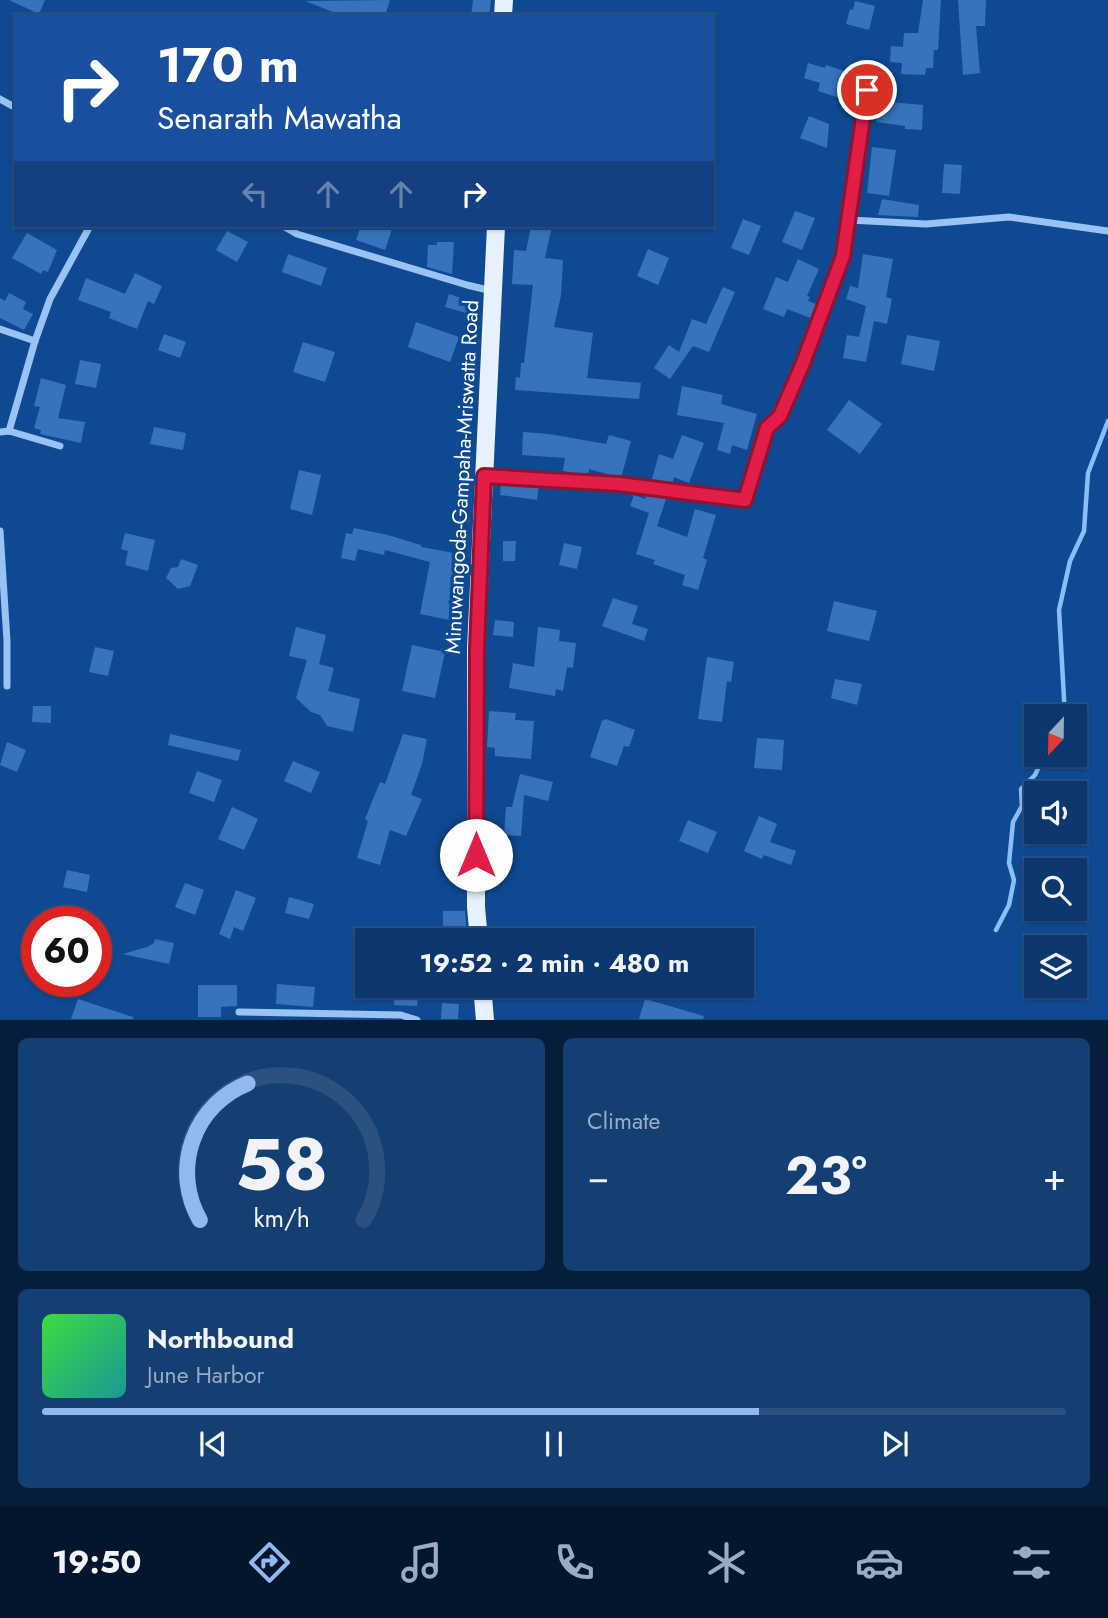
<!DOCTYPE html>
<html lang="en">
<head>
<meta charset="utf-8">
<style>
	body { margin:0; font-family:Jost,sans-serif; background:#143f73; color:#f1f3f6; height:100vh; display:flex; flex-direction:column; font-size:26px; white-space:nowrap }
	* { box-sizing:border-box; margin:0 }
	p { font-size:23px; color:#9aacc2 }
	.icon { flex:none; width:38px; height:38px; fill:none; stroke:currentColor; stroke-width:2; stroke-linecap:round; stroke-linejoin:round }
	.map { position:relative; height:1020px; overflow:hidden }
	.panel { display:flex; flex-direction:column; gap:18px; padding:18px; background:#061e3c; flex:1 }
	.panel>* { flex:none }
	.hud { position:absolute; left:14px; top:14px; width:700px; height:214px; border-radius:0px; box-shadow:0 2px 5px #0004,0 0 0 2px #2b5181; background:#1a4fa0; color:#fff; overflow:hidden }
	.needle { width:46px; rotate:202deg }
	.tools { position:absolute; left:1024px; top:704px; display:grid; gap:14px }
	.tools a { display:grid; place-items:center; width:63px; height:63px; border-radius:0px; background:#0b376e; box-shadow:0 2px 5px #0004,0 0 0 2px #2b5181; font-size:35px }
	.speed { position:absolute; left:21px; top:906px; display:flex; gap:14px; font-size:35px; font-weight:700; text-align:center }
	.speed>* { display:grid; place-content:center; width:91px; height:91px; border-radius:50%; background:#0b376e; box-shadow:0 2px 5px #0004,0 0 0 2px #2b5181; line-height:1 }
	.speed .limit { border:10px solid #d22; background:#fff; color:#111 }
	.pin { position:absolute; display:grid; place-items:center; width:60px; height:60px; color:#fff; margin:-30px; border:4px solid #fff; border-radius:50%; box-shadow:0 2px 7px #0007 }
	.me { position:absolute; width:77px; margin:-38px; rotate:0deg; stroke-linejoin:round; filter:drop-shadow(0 0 5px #0008) }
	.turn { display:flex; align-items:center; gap:24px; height:147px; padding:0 28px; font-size:32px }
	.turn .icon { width:91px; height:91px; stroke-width:2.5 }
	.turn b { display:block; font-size:49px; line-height:60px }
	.lanes { display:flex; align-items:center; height:66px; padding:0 28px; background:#0003; justify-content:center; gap:35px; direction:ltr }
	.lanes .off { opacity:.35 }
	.big { font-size:52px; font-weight:700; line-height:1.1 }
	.panel .card { flex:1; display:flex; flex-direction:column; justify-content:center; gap:10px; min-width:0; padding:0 24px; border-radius:10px; background:#143f73 }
	.panel .dial { align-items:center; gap:0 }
	.dial svg { height:182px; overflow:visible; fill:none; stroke:#2b5181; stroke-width:7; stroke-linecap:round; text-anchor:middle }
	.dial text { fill:#f1f3f6; stroke:none }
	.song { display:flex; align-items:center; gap:21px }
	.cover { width:84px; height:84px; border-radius:10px; background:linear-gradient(135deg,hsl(120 70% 55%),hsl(180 70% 35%)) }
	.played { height:7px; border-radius:4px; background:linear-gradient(90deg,#90b9f0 70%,#2b5181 70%) }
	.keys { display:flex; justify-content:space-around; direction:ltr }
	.heat { display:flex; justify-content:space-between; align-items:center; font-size:38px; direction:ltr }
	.panel .tiles { flex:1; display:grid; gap:18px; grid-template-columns:1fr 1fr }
	.card:last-child { grid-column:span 2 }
	.trip { position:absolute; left:355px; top:928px; width:399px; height:70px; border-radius:0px; background:#0b376e; box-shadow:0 2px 5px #0004,0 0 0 2px #2b5181; font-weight:700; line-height:70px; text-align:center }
	.tabs { display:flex; height:112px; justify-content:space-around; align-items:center; background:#04162c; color:#9aacc2 }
	.tabs .icon { width:49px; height:49px }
	.tabs .on { color:#90b9f0 }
	.tabs b { font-size:32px; color:#f1f3f6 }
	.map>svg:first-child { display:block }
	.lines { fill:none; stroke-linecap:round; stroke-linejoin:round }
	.stream { stroke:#8abef8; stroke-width:4.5 }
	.building { fill:#3773bb }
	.minor { stroke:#99c3f4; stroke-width:7 }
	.primary { stroke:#e6f0ff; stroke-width:18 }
	.route-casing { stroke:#92132f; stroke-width:18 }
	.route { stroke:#e11d48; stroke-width:12 }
	.labels { text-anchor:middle; stroke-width:7; stroke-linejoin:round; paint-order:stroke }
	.street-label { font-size:21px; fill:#fff; stroke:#0f4992 }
</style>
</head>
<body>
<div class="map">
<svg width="1108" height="1020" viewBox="0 0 1108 1020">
	<rect width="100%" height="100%" fill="#0f4992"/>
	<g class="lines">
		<!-- stream -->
		<g class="stream">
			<path d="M1065,716L1059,610L1070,561L1084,531L1088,473L1108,421"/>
			<path d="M996,930L1009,905L1014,880L1009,863L1013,822L1022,806L1021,789L1035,775L1045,754"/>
		</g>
	</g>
	<!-- building -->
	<g class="building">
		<path d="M9,0H45L39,14Z"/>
		<path d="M390,0L385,16H343L305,1Z"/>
		<path d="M473,0H491L489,16H471Z"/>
		<path d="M923,0H941L938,50H934L933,68H926L925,75L901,74L902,63L890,62L891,46L903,47L904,33H918Z"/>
		<path d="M958,0H986L985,26H976L980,73L963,75Z"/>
		<path d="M855,1L875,6L869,30L846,24L850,9L853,10Z"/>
		<path d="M808,63L825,68L826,65L857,75L849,101L818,91L820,83L804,78Z"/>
		<path d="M879,101L923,105L922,130L905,129V126L876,122Z"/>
		<path d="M809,116L829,124L827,148L800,138Z"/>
		<path d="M872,147L896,150L889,196L867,193Z"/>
		<path d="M944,164L962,165L960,194L942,193Z"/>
		<path d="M882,199L919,205L918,217L878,215Z"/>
		<path d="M795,211L815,218L802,250L782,242Z"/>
		<path d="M743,219L761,226L749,255L731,248Z"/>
		<path d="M361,226H393L385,250L356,240Z"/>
		<path d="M531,226H552L545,258L563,260L561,295L554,327L593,333L587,378L641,383L639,399L515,390L516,377L520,378L521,363H524L533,285L512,284L514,250L526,251Z"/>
		<path d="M227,231L248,242L237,262L216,250Z"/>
		<path d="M27,233L57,250L48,272L43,270L41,274L12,258Z"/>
		<path d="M437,242H454L452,274L427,267L428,245H437Z"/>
		<path d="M648,249L669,258L658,285L637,276Z"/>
		<path d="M288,254L327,268L321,286L282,272Z"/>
		<path d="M863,254L893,259L886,297L892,299L887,324L874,321L866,362L843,358L847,335L859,337L866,306L846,299L850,286L858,288Z"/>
		<path d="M798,259L819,269L807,296L810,297L808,301L816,304L811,318L787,309L784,317L763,309L776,277L788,282Z"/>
		<path d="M135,273L162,286L154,304L148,301L137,329L109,318L111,312L78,300L86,278L125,294Z"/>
		<path d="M723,287L735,292L709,352L693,346L670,379L654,368L669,345L679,352L692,319L706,324Z"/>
		<path d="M9,293L26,302L23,309L33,314L24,330L0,318V298L5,301Z"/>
		<path d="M449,294L470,301L466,313L445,307Z"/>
		<path d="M416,322L459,337L450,362L408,347Z"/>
		<path d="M164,334L186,342L180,358L158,350Z"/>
		<path d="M907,335L940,341L934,371L901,364Z"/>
		<path d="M303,342L335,352L325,382L293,372Z"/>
		<path d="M80,360L101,364L96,388L75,384Z"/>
		<path d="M41,378L66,385L58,418L85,422L81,443L40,434L41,430L34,428L40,407L34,406Z"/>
		<path d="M682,386L723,395L721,404L757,414L747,450L732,445L730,454L717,450L724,423L677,415Z"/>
		<path d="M849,400L882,424L860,454L827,430Z"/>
		<path d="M154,427L186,433L183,450L150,444Z"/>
		<path d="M523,432L549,434L606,444L609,435L631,441L621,478L589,469L588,476L563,471L565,458L522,455Z"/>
		<path d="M682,435L704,443L689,483L674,477L672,485L651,482L659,454L673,459Z"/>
		<path d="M299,470L321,475L312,515L290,509Z"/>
		<path d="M501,483L539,485L537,500L500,495Z"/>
		<path d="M646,494L667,496L657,526L687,537L695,509L716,515L703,558L707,560L698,590L682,585L685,575L653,564L655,560L636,554L649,513L630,506L634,495L645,499Z"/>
		<path d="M354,528L388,535L421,545V547L465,555L459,585L466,587L459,622L420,614L430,562L385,550L384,555L358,549L355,561L341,558L346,533L352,534Z"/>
		<path d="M125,533L155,540L148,571L125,565L128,551L121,549Z"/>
		<path d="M503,541H516L515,561H503Z"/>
		<path d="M564,543L582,547L577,569L559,565Z"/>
		<path d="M181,559L198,565L190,586L178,589L166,578L171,568L178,567Z"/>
		<path d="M613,598L638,606L632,624L648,629L644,641L602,626Z"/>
		<path d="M834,601L877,611L869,641L827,631Z"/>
		<path d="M495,620L514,622L513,637L493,635Z"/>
		<path d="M296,627L326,635L319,664L334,668L328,691L360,699L353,732L327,726L320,715L311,712L296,698L307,660L289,656Z"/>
		<path d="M538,627L560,630L559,641L576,643L573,668L567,667L563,691L556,689L555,696L509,688L513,663L534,667Z"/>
		<path d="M412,645L445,652L435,698L402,691Z"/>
		<path d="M95,647L114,651L108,676L89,672Z"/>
		<path d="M707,657L734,662L731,682L727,681L722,722L698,719Z"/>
		<path d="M835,679L862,684L857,705L831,698Z"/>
		<path d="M33,706H51V723L32,722Z"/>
		<path d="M489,711L516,713L515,720L534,721L531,759L495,756V748L487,747Z"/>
		<path d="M606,719L635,730L629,747L624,746L617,766L590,757L602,721Z"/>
		<path d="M170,734L241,750L238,761L168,745Z"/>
		<path d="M403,734L427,739L422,764L411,795L422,799L406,836L390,830L380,865L357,858L368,821L365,819L380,782L385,784Z"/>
		<path d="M757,738L784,740L782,770L754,768Z"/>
		<path d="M7,742L26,750L17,772L0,765Z"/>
		<path d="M293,761L320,772L311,793L284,781Z"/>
		<path d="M197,771L222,780L214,802L189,793Z"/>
		<path d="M520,774L553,782L548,801L524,795L521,836L504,835L506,807H512Z"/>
		<path d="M232,807L258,819L244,850L218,839Z"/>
		<path d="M759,816L777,824L770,842L796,851L791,865L764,855L762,859L744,851Z"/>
		<path d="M688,820L717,832L708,853L679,841Z"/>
		<path d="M67,870L90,875L87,892L63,887Z"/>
		<path d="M185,883L204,890L195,915L175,907Z"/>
		<path d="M236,890L256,898L243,931L234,927L230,939L219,934Z"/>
		<path d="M289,897L314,904L309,919L285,913Z"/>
		<path d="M443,911H465L467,940H443Z"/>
		<rect x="535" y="926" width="32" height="14"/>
		<path d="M155,939L174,943L169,964L123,954L147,947L154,943Z"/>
		<path d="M277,984L315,987L313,1007L276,1004Z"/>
		<path d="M198,985H237V1006L221,1007V1017H198Z"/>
		<path d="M395,989L419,991L417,1006L394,1005Z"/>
		<path d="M78,999L133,1017V1019H71Z"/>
		<path d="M645,999L704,1016L703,1019H639Z"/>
		<path d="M442,1003L459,1004L458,1019H441Z"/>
	</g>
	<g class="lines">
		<!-- minor -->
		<g class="minor">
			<path d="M0,99L16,108"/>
			<path d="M849,220L926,224L1009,217L1108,231"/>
			<path d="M283,226L297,234L467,285L492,291"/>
			<path d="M0,329L35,341"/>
			<path d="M9,431L35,341L50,299L90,226"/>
			<path d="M0,432L9,431L60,446"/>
			<path d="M485,476L619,484L745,500L767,428L780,416L803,363L843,256L871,64"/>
			<path d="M0,531L7,641V686"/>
			<path d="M239,1012L401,1015L417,1020"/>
		</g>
		<!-- primary -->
		<g class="primary">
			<path d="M503,16L504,0"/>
			<path d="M479,940L476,907V649L496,226"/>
			<path d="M482,985L485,1020"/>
		</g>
	</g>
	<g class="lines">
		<!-- route casing -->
		<g class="route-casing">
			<path id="route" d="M476,855L477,649L484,476L619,484L745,500L767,428L780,416L803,363L843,256L867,90"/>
		</g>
		<!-- route -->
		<use href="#route" class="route"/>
	</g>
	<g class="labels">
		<!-- street labels -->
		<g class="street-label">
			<text transform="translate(462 477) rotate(-87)" y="7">Minuwangoda-Gampaha-Mriswatta Road</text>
		</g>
	</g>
</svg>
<div class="tools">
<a><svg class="needle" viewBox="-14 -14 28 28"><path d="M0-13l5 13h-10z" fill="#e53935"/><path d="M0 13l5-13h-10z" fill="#9aacc2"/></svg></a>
<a><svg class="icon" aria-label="sound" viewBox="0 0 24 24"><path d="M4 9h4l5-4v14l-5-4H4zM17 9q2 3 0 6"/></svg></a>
<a><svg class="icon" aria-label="search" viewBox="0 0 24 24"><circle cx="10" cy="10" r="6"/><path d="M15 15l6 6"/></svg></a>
<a><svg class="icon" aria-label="layers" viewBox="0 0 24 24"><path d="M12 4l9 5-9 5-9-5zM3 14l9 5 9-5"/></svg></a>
</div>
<div class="speed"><div class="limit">60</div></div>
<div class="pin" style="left:867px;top:90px;background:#d93025"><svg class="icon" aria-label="arrive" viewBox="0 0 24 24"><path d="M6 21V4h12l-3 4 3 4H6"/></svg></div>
<svg class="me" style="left:476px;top:855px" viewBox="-20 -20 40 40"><circle r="19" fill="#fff"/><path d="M0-13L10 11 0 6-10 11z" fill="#e11d48"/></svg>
<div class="trip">19:52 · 2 min · 480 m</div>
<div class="hud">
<div class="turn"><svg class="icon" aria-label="right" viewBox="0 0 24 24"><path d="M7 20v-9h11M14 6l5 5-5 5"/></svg><div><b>170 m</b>Senarath Mawatha</div></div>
<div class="lanes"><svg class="icon off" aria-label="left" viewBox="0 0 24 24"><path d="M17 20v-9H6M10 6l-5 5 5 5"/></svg><svg class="icon off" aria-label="ahead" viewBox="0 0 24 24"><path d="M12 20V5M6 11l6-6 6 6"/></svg><svg class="icon off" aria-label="ahead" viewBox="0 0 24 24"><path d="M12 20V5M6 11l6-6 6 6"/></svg><svg class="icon" aria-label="right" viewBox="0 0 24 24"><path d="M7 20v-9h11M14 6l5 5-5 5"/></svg></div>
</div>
</div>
<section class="panel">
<div class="tiles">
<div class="card dial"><svg viewBox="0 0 100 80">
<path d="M14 69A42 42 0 1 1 86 69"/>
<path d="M14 69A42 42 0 0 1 35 9" stroke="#90b9f0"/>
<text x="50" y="56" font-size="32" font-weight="700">58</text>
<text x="50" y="72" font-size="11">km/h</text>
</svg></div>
<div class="card"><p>Climate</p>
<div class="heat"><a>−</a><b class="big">23°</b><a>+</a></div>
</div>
<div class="card">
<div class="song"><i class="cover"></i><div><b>Northbound</b><p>June Harbor</p></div></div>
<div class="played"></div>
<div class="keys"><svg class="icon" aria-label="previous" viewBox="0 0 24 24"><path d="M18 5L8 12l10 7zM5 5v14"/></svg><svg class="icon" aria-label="pause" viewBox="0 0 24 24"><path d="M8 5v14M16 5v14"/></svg><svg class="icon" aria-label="next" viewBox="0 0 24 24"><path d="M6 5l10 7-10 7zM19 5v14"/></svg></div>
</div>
</div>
</section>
<nav class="tabs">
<b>19:50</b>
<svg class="icon on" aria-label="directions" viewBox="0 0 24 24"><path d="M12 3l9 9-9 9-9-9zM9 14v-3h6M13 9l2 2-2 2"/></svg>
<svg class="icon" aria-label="music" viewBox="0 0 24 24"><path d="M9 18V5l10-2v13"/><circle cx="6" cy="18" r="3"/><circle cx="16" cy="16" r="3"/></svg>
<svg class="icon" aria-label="phone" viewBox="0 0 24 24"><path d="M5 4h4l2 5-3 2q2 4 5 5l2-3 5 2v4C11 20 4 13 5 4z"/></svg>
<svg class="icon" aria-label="climate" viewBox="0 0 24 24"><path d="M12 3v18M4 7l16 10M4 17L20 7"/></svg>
<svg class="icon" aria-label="car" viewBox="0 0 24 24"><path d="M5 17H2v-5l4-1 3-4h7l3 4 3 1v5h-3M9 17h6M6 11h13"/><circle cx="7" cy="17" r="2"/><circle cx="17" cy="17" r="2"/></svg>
<svg class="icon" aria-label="filters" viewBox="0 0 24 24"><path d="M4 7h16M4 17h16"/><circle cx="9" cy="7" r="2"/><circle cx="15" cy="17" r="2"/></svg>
</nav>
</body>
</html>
